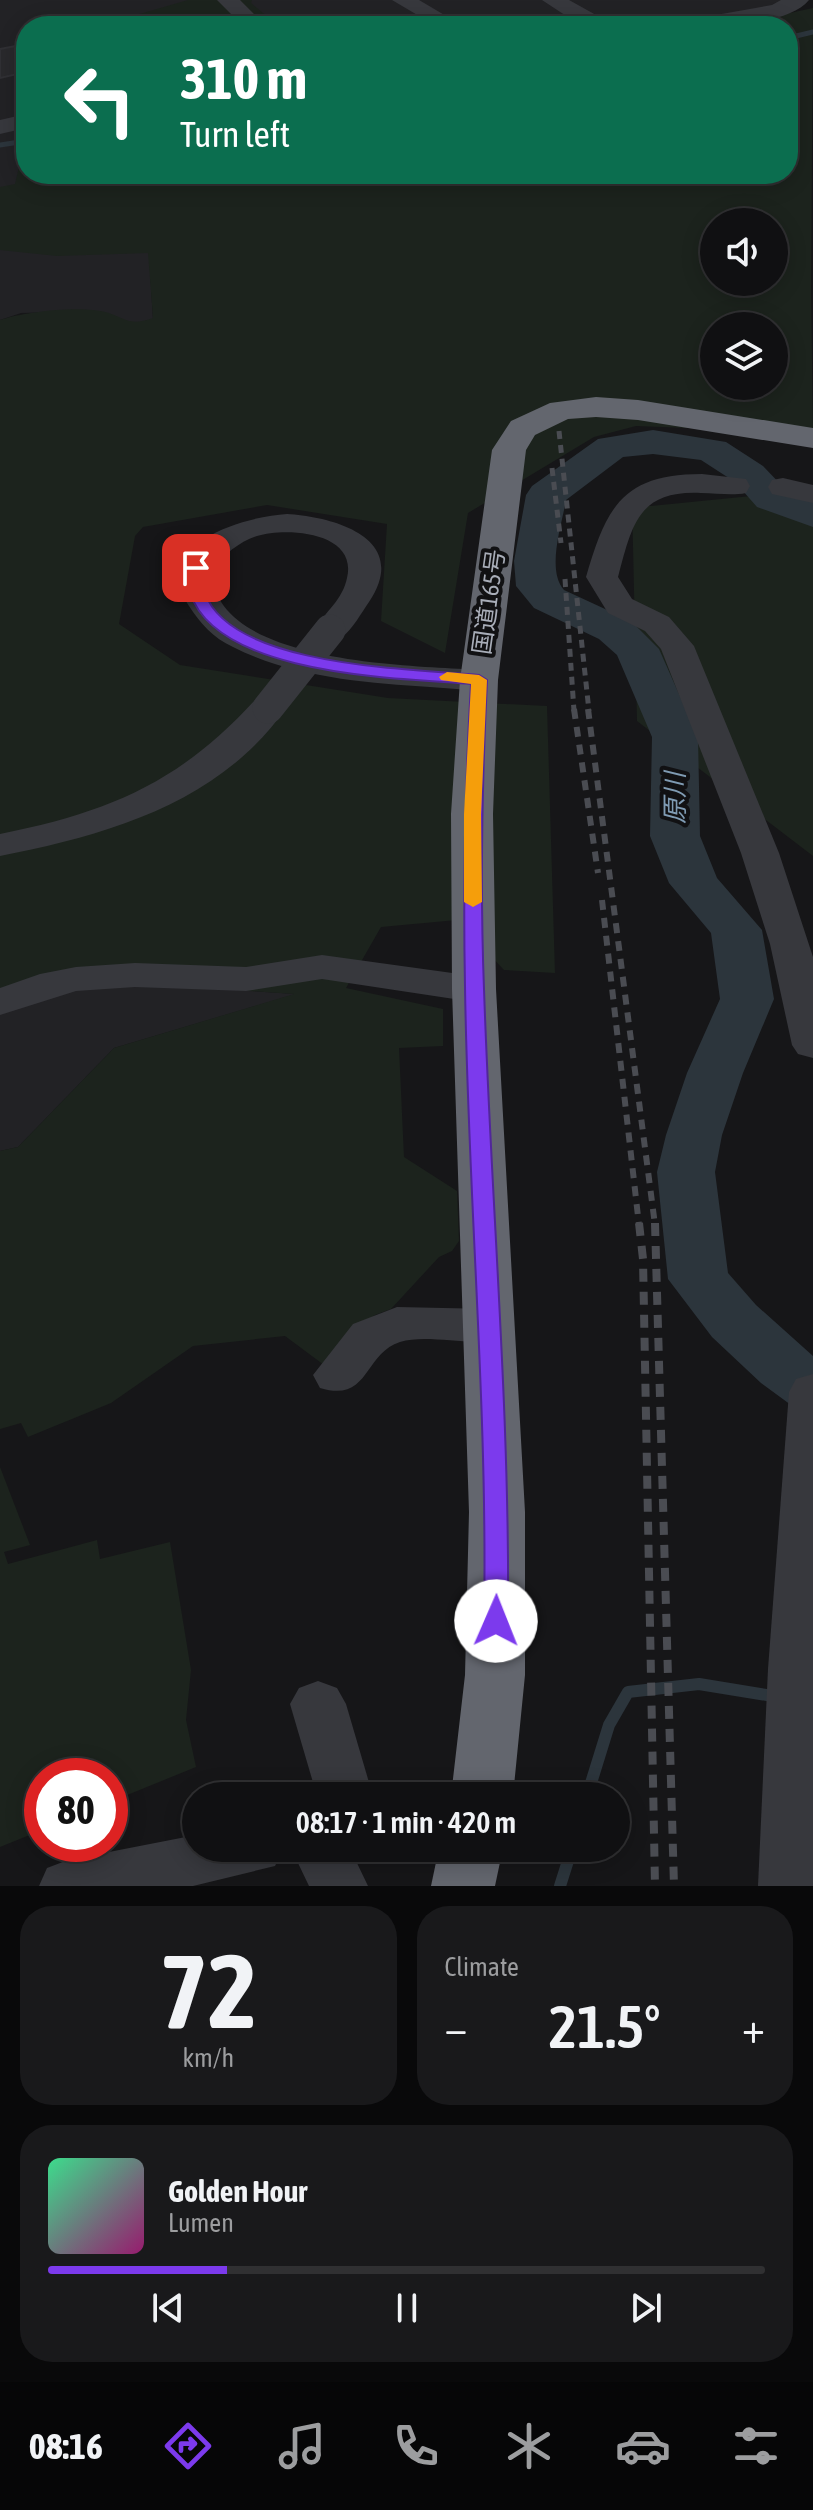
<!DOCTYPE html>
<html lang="en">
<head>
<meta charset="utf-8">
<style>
	body { margin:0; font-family:"Asap Condensed","Noto Sans JP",sans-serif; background:#19191b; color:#f1f3f6; height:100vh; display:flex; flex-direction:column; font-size:30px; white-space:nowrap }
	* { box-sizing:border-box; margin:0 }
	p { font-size:26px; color:#9c9d9f }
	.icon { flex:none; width:44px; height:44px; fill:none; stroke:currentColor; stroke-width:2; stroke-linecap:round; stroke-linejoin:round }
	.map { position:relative; height:1886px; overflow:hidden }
	.side { display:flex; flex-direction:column; gap:20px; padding:20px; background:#09090a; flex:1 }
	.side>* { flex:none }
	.hud { position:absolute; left:16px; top:16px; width:782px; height:168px; border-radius:32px; box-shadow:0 4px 20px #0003,0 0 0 2px #303032; background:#0b6e4f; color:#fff; overflow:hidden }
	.fabs { position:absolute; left:700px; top:208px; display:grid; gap:16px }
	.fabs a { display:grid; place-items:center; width:88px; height:88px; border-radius:50%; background:#101012; box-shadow:0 4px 20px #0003,0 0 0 2px #303032; font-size:40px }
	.speed { position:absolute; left:24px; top:1758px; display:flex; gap:16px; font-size:40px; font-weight:700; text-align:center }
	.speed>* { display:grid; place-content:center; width:104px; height:104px; border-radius:50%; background:#101012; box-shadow:0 4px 20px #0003,0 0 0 2px #303032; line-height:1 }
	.speed .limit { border:12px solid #d22; background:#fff; color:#111 }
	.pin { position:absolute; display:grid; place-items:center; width:68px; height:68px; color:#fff; margin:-34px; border-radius:16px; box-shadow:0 4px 12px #0006 }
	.me { position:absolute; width:88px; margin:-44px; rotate:1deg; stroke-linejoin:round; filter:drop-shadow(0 0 6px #0008) }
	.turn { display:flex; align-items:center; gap:28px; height:168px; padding:0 32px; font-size:36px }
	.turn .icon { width:104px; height:104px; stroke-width:2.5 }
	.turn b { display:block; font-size:56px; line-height:68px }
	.big { font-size:60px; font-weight:600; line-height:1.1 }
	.side .widget { flex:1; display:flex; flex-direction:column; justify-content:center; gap:12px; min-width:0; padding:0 28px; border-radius:32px; background:#19191b }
	.side .dial { align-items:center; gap:0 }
	.dial b { font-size:104px; line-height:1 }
	.song { display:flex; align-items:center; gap:24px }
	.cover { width:96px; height:96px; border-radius:12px; background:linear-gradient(135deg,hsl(150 70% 55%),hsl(320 70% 35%)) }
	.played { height:8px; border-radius:4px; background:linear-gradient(90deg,#7c3aed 25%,#303032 25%) }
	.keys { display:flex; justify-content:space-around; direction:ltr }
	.heat { display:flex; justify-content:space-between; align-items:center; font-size:44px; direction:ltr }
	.side .tiles { flex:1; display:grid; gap:20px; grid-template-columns:1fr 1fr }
	.widget:last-child { grid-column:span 2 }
	.trip { position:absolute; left:182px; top:1782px; width:448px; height:80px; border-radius:40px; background:#101012; box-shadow:0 4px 20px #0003,0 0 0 2px #303032; font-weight:600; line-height:80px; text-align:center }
	.tab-bar { display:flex; height:128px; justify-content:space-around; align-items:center; background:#060607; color:#9c9d9f }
	.tab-bar .icon { width:56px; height:56px }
	.tab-bar .on { color:#7c3aed }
	.tab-bar b { font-size:36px; color:#f1f3f6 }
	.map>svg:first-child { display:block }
	.built { fill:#222225 }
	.green { fill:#1c231d; fill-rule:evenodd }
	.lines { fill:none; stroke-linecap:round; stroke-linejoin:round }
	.stream-far1 { stroke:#2c353c; stroke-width:5 }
	.stream { stroke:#2c353c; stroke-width:12 }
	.river { fill:#2c353c; fill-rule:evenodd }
	.building { fill:#29292c; stroke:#303034; stroke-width:2 }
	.minor { fill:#37383d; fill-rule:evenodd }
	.highway { fill:#63666e; fill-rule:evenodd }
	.rail-far2 { stroke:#4a4c52; stroke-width:5; stroke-dasharray:8 6; stroke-linecap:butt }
	.rail-far1 { stroke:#4a4c52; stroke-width:6; stroke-dasharray:10 8; stroke-linecap:butt }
	.rail { stroke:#4a4c52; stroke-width:8; stroke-dasharray:13 10; stroke-linecap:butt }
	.minor-bridge { stroke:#37383d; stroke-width:31 }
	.route { fill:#7c3aed; stroke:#51269a; stroke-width:2 }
	.slow { fill:#f59e0b }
	.labels { text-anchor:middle; stroke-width:8; stroke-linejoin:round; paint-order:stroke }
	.street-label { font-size:24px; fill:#a8adb8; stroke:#111113 }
	.water-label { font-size:26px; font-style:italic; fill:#7f9bb3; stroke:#111113 }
</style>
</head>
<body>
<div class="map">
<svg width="813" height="1886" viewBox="0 0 813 1886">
	<rect width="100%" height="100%" fill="#161618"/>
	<!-- built -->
	<g class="built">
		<path d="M0,0H798L778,10L690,26H26V174H144L153,319L133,324L99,311L21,313L0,320Z"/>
		<path d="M76,979L296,994L114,1048L18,1147L0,1151V1002Z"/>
	</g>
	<!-- green -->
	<g class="green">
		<path d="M188,0H252L251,3L275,23L119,26L112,22Z"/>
		<path d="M813,8L811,290L813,433L636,426L594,437L468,513L445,653L381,621L387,524L267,505L143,527L135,536L119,624L180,665L388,698L547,706L555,973L504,970L457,920L381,927L346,988L443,1009V1046L399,1048L404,1157L457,1191L459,1241L452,1251L439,1257L391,1309L375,1315L354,1332L324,1365L285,1336L193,1346L111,1403L28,1437L21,1423L0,1429V1151L18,1147L114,1048L294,994L76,979L0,1002V320C23,312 75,306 100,311C124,315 126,328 153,318L148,253L57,256L0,250V187L15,184L26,137V174H788V26H730ZM714,222H774V282H714ZM714,326H774V386H714Z"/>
		<path d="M813,490V856L637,721L632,503L651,506Z"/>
		<path d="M0,1467L30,1545L4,1552L8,1564L97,1540L100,1559L170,1542L191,1670L186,1720L196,1767L110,1802V1776H42V1830L0,1847Z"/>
	</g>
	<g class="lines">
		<!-- stream-far1 -->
		<g class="stream-far1">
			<path d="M788,38L813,32"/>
			<path d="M0,145L26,141"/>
		</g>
		<!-- stream -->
		<g class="stream">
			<path d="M587,1796L609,1725L628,1692L699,1684L779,1697"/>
			<path d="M560,1886L572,1848"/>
		</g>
		<!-- river -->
		<path class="river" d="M653,430L726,442L763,466L785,489L813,500V527L757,507L735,482L701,460L653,454L623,457L566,500C562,524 546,570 564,590L631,621L659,649L698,737L700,836L717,878L762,930L774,999L743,1073L722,1135L715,1172L728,1273L756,1305L813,1356V1412L791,1405L761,1383L712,1337L668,1279L657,1172L666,1135L687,1073L720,999L711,933L669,883L650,836L652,737L617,655L599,639L534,608L516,586L514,561L526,495L532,486L598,439Z"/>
	</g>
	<!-- building -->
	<path class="building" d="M26,44V72L0,78V49Z"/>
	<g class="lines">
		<!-- minor -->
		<g class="minor">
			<path d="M217,0H240L255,15L258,26H236L234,17Z"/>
			<path d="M392,0H419L463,26H436Z"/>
			<path d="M542,0H569L596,15L620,21L623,26L580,25Z"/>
			<path d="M781,0H809C787,27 712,26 679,26L682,21L772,5Z"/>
			<path d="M26,114V128L0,134V120Z"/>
			<path d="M702,474L746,479L750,486L746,493C731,496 717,493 701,493C638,490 632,525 618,577L632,599L669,617L694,646L779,853L813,957V1058L798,1054L792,1045L770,944L741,853L661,649L645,631L608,613L586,577C606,508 622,474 702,474Z"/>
			<path d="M783,478L813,485V503L772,494L768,487L772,480Z"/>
			<path d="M287,514C336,517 411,539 369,602C362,612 352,630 342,637C335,642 326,639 318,637L313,630C325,613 343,599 347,578C358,532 287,527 257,536C239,542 225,554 212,569C211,665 411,665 479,670L491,673L496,680L491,687C472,692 451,688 430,687C365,683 292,677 233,647C213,638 200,623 189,606C150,544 241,517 287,514Z"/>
			<path d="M268,697L281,700L286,708C220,803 107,835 0,856V834C109,812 179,783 255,700Z"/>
			<path d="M322,955L474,976L488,980L494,989L488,998L474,1002L322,979L246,991L135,987L76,991L0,1015V988L40,974L76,967L135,963L246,967Z"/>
			<path d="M397,1307L490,1309L507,1314L514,1326L507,1338C472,1348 429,1333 400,1342C363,1354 370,1403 320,1388L313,1375L353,1324Z"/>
			<path d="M813,1374V1886H758L768,1669L789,1392L796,1379Z"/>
			<path d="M318,1681L337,1688L346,1704L373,1796H317L290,1704L299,1688Z"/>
			<path d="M196,1835V1848H284L275,1866L193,1886H39L47,1868L68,1860Z"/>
			<path d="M297,1848H355L356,1861L368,1886H309L298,1863Z"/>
		</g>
		<!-- highway -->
		<g class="highway">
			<path d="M596,397L638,400L813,428V448L638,420L596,417L568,419L535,435L526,450L498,680L493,814L496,989L525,1512V1675L513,1796H451L465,1675L469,1512L452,989L451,814L460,680L492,450L511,421L550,403Z"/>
			<path d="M439,1848H503L495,1886H431Z"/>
		</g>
		<!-- rail-far2 -->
		<g class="rail-far2">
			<path d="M559,431L589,711"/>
			<path d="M552,468L561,543"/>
			<path d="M565,579L574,711"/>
		</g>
		<!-- rail-far1 -->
		<g class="rail-far1">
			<path d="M574,709L598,873"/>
			<path d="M588,709L655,1225"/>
			<path d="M602,900L639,1225"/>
		</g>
		<!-- rail -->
		<g class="rail">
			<path d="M639,1223L643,1259L655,1886"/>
			<path d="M655,1223L674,1886"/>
		</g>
		<!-- minor-bridge -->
		<path class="minor-bridge" d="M268,708L330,630"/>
	</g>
	<!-- route -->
	<path class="route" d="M196,564L203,568C204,576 202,586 205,593C231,667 413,669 479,675L487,680C482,783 480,886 484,989C491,1200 510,1410 508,1621L505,1627L496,1630L487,1627L484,1621C488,1409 468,1198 465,986C463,885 465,785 471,684C399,678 218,676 190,593C187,586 189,575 188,568Z"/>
	<!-- slow -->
	<path class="slow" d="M447,672L479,675L487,680L481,814L482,902L473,907L464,902V814L471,684L441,680L439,677Z"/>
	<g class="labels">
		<!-- street labels -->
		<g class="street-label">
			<text transform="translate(489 602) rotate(-82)" y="8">国道165号</text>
		</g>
		<!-- water labels -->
		<g class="water-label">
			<text transform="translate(675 798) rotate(-90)" y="9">原川</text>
		</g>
	</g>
</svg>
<div class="fabs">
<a><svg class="icon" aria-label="sound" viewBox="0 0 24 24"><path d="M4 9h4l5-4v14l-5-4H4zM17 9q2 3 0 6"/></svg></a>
<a><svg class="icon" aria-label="layers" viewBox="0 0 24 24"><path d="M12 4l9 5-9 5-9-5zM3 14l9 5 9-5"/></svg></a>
</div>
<div class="speed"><div class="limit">80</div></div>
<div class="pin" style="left:196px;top:568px;background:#d93025"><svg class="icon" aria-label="arrive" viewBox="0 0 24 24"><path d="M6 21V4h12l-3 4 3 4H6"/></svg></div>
<svg class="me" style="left:496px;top:1621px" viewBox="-20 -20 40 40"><circle r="19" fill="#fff"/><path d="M0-13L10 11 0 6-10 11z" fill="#7c3aed"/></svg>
<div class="trip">08:17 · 1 min · 420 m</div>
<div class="hud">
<div class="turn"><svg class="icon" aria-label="left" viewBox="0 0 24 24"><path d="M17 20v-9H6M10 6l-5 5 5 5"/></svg><div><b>310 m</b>Turn left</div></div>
</div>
</div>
<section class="side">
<div class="tiles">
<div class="widget dial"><b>72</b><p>km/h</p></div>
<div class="widget"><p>Climate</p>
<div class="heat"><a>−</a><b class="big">21.5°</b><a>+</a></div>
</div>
<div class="widget">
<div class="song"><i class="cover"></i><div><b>Golden Hour</b><p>Lumen</p></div></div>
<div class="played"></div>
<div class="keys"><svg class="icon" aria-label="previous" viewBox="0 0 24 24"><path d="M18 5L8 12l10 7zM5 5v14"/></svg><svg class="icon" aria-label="pause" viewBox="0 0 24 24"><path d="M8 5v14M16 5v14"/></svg><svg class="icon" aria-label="next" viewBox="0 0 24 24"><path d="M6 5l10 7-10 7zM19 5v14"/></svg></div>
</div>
</div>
</section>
<nav class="tab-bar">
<b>08:16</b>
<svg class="icon on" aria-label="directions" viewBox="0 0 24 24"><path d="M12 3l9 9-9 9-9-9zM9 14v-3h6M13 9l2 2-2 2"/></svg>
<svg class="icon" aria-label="music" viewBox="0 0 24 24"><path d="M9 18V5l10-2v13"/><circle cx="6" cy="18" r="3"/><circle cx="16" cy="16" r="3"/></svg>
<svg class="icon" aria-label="phone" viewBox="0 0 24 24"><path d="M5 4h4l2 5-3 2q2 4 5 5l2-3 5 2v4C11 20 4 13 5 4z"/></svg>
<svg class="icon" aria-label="climate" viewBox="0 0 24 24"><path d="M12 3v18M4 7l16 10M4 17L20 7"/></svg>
<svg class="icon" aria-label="car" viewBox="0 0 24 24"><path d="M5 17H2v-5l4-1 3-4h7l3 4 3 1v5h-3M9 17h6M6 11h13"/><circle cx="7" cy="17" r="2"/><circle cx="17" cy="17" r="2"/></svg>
<svg class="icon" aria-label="filters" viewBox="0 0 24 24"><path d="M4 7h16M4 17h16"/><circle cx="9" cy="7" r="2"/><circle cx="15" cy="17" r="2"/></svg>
</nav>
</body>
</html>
